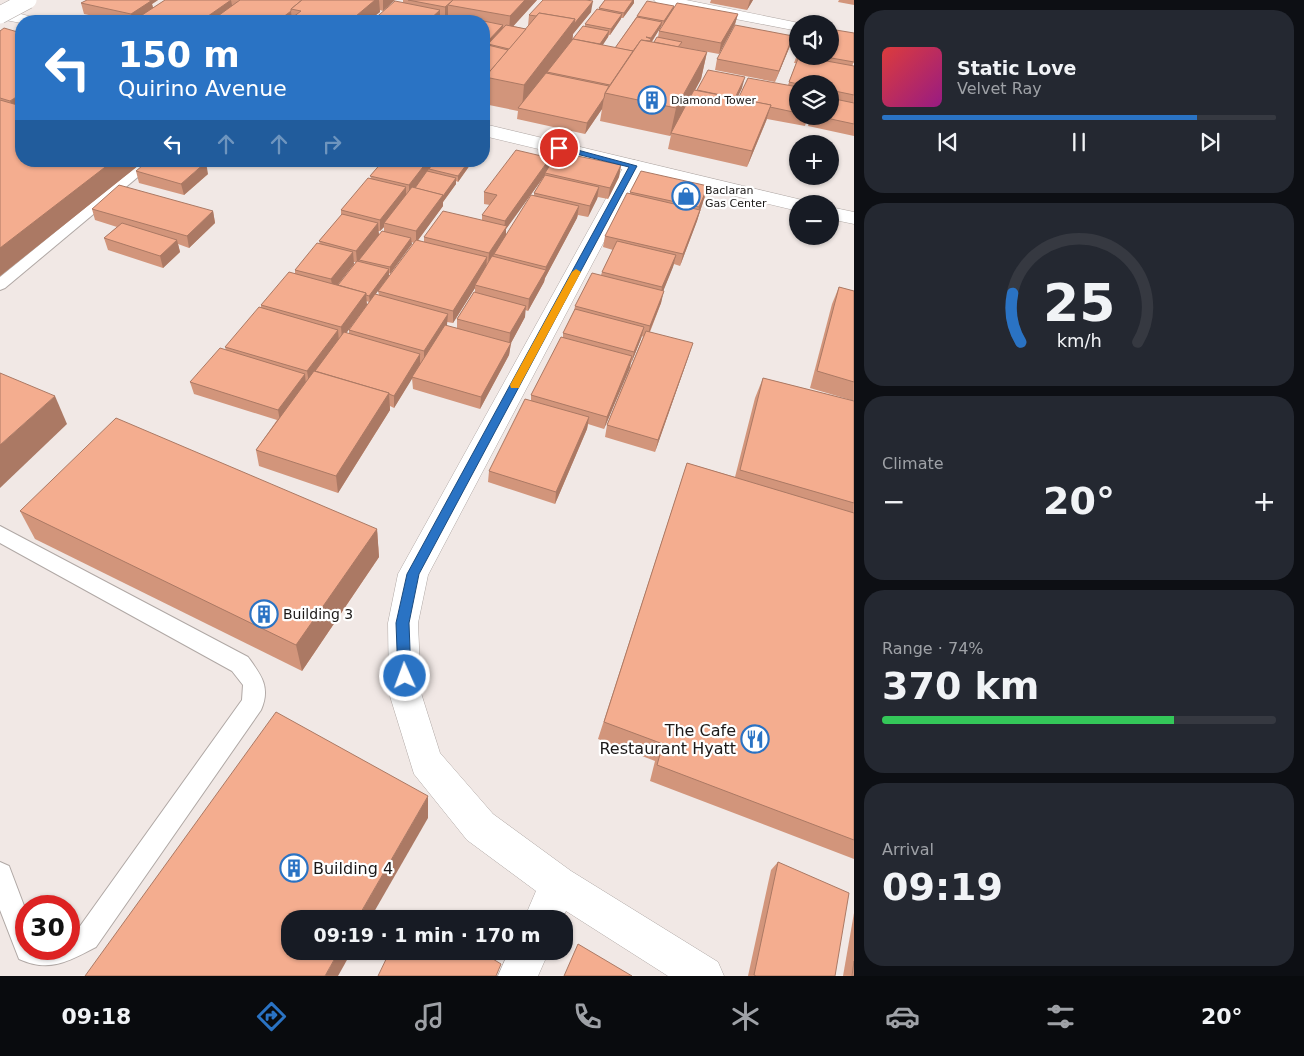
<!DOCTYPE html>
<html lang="en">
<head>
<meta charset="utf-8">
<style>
	body { margin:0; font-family:"DejaVu Sans",sans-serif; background:#242831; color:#f1f3f6; height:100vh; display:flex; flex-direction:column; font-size:19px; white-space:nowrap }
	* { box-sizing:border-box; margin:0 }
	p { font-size:16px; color:#9ea1a6 }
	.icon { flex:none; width:28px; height:28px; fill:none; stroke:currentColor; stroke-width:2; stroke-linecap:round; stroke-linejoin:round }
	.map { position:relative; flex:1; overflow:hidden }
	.panel { display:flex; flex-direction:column; gap:10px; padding:10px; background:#0d0f14; width:450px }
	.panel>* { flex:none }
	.hud { position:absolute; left:15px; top:15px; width:475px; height:152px; border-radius:20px; box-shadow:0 1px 4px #0004; background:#2a73c4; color:#fff; overflow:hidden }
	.buttons { position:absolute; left:789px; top:15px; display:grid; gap:10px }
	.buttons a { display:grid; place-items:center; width:50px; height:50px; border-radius:50%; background:#171b24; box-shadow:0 1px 4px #0004; font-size:25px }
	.speed { position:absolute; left:15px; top:895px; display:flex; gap:10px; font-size:25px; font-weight:700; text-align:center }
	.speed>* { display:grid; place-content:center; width:65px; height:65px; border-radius:50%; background:#171b24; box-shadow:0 1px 4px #0004; line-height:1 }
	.speed .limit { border:8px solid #d22; background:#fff; color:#111 }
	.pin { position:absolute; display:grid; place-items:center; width:42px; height:42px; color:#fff; margin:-21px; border:2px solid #fff; border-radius:50%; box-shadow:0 1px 5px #0007 }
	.me { position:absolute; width:55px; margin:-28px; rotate:358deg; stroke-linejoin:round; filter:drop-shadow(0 0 4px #0008) }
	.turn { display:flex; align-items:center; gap:18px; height:105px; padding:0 20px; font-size:22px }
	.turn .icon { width:65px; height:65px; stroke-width:2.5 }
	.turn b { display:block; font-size:35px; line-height:42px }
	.lanes { display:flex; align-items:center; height:48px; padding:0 20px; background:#0003; justify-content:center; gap:25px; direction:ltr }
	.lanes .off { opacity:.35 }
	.big { font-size:38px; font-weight:800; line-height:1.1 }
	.panel .tile { flex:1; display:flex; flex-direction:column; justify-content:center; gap:8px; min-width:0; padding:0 18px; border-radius:20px; background:#242831 }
	.panel .dial { align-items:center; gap:0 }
	.dial svg { height:130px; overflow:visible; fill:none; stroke:#363941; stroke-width:7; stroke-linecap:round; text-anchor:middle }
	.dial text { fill:#f1f3f6; stroke:none }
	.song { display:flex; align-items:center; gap:15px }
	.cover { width:60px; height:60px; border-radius:8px; background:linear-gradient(135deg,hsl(0 70% 55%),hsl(310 70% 35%)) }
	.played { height:5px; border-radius:2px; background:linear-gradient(90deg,#2a73c4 80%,#363941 80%) }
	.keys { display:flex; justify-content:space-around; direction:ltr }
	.heat { display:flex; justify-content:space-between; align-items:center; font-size:28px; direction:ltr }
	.charge { height:8px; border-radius:4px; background:linear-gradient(90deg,#34c759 74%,#363941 0) }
	.trip { position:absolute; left:281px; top:910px; width:292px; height:50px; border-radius:20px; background:#171b24; box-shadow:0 1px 4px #0004; font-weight:800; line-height:50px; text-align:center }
	.tab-bar { display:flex; height:80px; justify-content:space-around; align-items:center; background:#090b0e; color:#9ea1a6 }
	.tab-bar .icon { width:35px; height:35px }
	.tab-bar .selected { color:#2a73c4 }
	.tab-bar b { font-size:22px; color:#f1f3f6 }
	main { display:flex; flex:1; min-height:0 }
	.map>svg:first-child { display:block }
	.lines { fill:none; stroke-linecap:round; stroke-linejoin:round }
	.lane-casing { stroke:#b0a8a5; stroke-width:2 }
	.street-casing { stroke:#b0a8a5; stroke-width:1 }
	.secondary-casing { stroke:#b0a8a5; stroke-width:1 }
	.lane { fill:#fff; fill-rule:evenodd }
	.street { fill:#fff; fill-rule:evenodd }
	.secondary { fill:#fff; fill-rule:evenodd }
	.highway-bridge-casing { stroke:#b0a8a5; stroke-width:18; stroke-linecap:butt }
	.highway-bridge { stroke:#fff; stroke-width:17 }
	.wall { fill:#d2957b; fill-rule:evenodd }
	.shaded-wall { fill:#ab7964 }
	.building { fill:#f4ad8f; stroke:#ab7964 }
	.route { fill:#2a73c4; stroke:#1b4b7f }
	.slow { fill:#f59e0b }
	.labels { text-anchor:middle; stroke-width:4.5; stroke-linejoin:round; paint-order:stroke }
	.far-poi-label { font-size:11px; fill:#1c1918; stroke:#fff; text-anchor:start }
	.poi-label { font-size:14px; fill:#1c1918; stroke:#fff; text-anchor:start }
	.near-poi-label { font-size:16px; fill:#1c1918; stroke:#fff; text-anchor:end }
</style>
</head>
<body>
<main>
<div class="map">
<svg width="854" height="976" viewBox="0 0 854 976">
	<rect width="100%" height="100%" fill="#f1e8e5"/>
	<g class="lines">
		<!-- lane casing -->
		<g class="lane-casing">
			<g id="lane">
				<path d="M143,161H157L5,288L0,290V277Z"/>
				<path d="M0,526L248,657C261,675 271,687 261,710L96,947C69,961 50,973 19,959L0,910V862L9,866L26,911V949H69V933L78,929L242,700L243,685L232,671L0,543Z"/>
			</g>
		</g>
		<!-- street casing -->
		<g class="street-casing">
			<g id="street">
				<path d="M654,0H686L804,24H798V31L662,5L657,3Z"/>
				<path d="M634,160L641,162L644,166L428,575L418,623L421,693L440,753L493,814L571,871L718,962L724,976H668L566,911L562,919H524L536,891L467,840L414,774L389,693L388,623L398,574L624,166L627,162Z"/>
				<path d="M509,951H549L538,976H498Z"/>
			</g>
		</g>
		<!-- secondary casing -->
		<g class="secondary-casing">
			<g id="secondary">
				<path d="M0,9L37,18L39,21H21V23L0,19Z"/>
				<path d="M484,124L798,199L805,201L807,204H798V211L484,136Z"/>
				<path d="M830,207L854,212V224L830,219Z"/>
			</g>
		</g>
		<!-- lane -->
		<use href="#lane" class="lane"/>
		<!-- street -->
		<use href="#street" class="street"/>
		<!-- secondary -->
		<use href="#secondary" class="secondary"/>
		<!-- highway-bridge casing -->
		<g class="highway-bridge-casing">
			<path id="highway-bridge" d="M0,15L28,0"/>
		</g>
		<!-- highway-bridge -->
		<use href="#highway-bridge" class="highway-bridge"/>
	</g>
	<!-- wall -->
	<g class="wall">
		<path d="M87,0H158L152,4L153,8L165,0H395L383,11L380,10V12L368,21H118L84,14L81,3Z"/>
		<path d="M403,0H537L513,26L526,29L528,26L529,15L591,12L573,34L572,40L585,26V24L599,10V8L605,0H634V3L623,18H621L610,35H609L608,37L602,45L615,48L637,16L673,10L738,14L735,24L719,54L681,47L707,52L701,79L695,90L742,88L737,98L738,99L788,85L796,63H794L798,52V56H830L854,62L852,66H854V136L808,126L811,116H830V84H798V116H808L805,126L767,119L747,167L668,149L671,135L670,136L600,121L602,109L585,134L517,119L518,111L484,104V21H454L448,19V15L445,18L440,17V21H372L403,3ZM661,26H662L659,31L658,37L654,42H652Z"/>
		<path d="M711,0H753L747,10L710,3Z"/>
		<path d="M839,0H854V5L838,2Z"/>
		<path d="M0,31L21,161H144L0,276Z"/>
		<path d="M790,46L775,82L715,70L717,59Z"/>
		<path d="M383,161H477L474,166L470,165L458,182L456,181V184L443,202V206L418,240L424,242V237L482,220V215L490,205L484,204V192L549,167L621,165L619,177L608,199L598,197L588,217L578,215L577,218L545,278L544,282L528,311L525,310V317L511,343L509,355L480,409L413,389L412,378L394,408L390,406V410L338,493L259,466L256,450L277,420L194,394L190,382L226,350L225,347L261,308V305L295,274V270L320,244L319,241L341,216V210L371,178L370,176ZM545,175L544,177L534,193V196L506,235V229ZM384,227V231L359,260V262H358L379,235L378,231H380ZM411,242L414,243L378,291L379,295L375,294L389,276V273L390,274L412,244ZM353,262H356L338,285H337L354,264ZM475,288V292L457,319V328L447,326V322L453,323ZM366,301L369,302L349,330V334L346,333L367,305Z"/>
		<path d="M136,171L208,174L184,195L139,183Z"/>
		<path d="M630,192L705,197L700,211L697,221L680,266L674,264L663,291L661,303L650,332L689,355L655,452L605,437L607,425L643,337L642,336L604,429L588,424L587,429L555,504L488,482L489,471L531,400V395L563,337V333L574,311L575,306L601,275L602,272L613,250L603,247L605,236L630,194Z"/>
		<path d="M92,209L213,211L215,223L189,248L178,244L180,252L163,268L108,250L104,238L117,227L95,220Z"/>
		<path d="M839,287L854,291V401L810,388L832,304Z"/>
		<path d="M763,378L854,401V859L650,781L655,761L598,739L687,463L735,477L755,398Z"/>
		<path d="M20,511L377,529L379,557L302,671L35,539Z"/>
		<path d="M778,862L835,976H748L771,870Z"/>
		<path d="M854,913V976H843Z"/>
	</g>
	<!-- shaded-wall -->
	<g class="shaded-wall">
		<path d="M148,0H158L152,4L154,11L136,19V21H133L131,14Z"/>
		<path d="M231,0L233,11L218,21H201Z"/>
		<path d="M375,0H379L380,12L368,21H350Z"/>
		<path d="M383,0H395L383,11Z"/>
		<path d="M525,0H537L509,31L510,16Z"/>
		<path d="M633,0H634V3L623,18L624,13Z"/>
		<path d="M750,0H753L747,10Z"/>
		<path d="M593,1L591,12L573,34L572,45L547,72V78L522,108L524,85L575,19Z"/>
		<path d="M448,5V15L445,18V7Z"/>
		<path d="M674,6L673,11L663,27L664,21Z"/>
		<path d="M440,10V21H428Z"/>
		<path d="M291,11L292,21H278Z"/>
		<path d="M622,14L621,19L610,35L611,29Z"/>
		<path d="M738,14L735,24L719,54L721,43Z"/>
		<path d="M662,22L661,27L650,44L651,38Z"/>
		<path d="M503,25L502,35L488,44V51L486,53L487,42Z"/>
		<path d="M609,31L608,37L599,51V45Z"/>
		<path d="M793,36L790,46L775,82L779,71Z"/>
		<path d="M707,52L701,79L670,136L676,108Z"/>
		<path d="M745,77L742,88L731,111L734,100Z"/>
		<path d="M21,94V113L16,116L10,101Z"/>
		<path d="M604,98L602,109L585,134L587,123Z"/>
		<path d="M771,105L766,121L747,167L752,151Z"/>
		<path d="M489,139V145L484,152V147Z"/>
		<path d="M550,158L548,170L545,173V175L506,229V238L494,254L493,257L488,265L489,253L504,229L505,221Z"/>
		<path d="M113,161H144L0,276V248Z"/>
		<path d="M431,161H435L426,173V167Z"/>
		<path d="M469,161H470V165L458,182V176Z"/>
		<path d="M206,162L208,174L184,195L181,184Z"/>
		<path d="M426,163V175L409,197V185Z"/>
		<path d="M621,165L619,177L608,199L610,188Z"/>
		<path d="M456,178V184L443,202V206L416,243V231Z"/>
		<path d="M708,186L697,221L680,266L683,254L697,217L699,207Z"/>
		<path d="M406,187V198L384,223V227L380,231V220Z"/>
		<path d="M599,187L597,199L588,217L590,206Z"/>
		<path d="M579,206L577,218L545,278L544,282L528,311L529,299L545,271L546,267Z"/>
		<path d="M213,211L215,223L189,248L187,236Z"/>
		<path d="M378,223L379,235L357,263L356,251Z"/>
		<path d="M411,238L412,244L390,274V267Z"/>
		<path d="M177,240L180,252L163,268L160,256Z"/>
		<path d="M353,252L354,264L333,291L331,279Z"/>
		<path d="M676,255L673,267L660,299L662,287Z"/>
		<path d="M487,257L486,269L475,285V288L453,323V311Z"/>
		<path d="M389,269V276L370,302L369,296Z"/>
		<path d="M664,291L661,303L647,338L650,326Z"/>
		<path d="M366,293L367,305L342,339L341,327Z"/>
		<path d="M526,306L525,317L511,343L509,355L480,409L481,397L509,345L510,333Z"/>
		<path d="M448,314L447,325L424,363V351Z"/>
		<path d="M644,327L641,339L631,364L634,352Z"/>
		<path d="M338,330L339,342L309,383L307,371Z"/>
		<path d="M693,343L689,355L655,452L658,440Z"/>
		<path d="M420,354V366L394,408V396Z"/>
		<path d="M632,356L630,368L604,429L607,417Z"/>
		<path d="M305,374L306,386L280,421L278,410Z"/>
		<path d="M389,393L390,410L338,493L336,476Z"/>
		<path d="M55,396L67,424L0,488V445Z"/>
		<path d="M589,417L587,429L555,504L556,492Z"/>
		<path d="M377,529L379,557L302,671L296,645Z"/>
		<path d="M428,796V818L370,919H357Z"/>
		<path d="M339,951H352L338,976H325Z"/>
	</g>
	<!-- building -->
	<g class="building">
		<path d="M87,0H149L151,1L131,14L81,3Z"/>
		<path d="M165,0H231L201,21H144L136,19Z"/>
		<path d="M240,0H302L291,9V11L278,21H211Z"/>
		<path d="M302,0H375L350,21H288L301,11L291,9Z"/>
		<path d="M408,0H453L445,7Z"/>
		<path d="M453,0H525L510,16L448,5Z"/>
		<path d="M543,0H586L593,1L574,24L575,19L539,13L536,16L529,15Z"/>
		<path d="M605,0H633L624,13L599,8Z"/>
		<path d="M395,1L440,10L428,21H372Z"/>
		<path d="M647,1L674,6L664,21L637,16Z"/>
		<path d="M677,3L738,14L721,43L659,31Z"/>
		<path d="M597,9L622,14L611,29L585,24Z"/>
		<path d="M539,13L575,19L524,85L485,77Z"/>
		<path d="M459,16L503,25L487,42L484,41V21H454Z"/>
		<path d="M637,17L662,22L651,38L646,37L651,39L650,41L641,40L633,51L615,48Z"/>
		<path d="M506,25L526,29L509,49L488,44Z"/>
		<path d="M735,25L793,36L779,71L717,59Z"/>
		<path d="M583,26L609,31L600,44L573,39L572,40Z"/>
		<path d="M4,28L21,33V94L10,101L0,98V31Z"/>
		<path d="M830,29L854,33V62L820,56H830Z"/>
		<path d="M657,37L682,42L678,47L654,42Z"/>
		<path d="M573,39L633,51L610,85L547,72Z"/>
		<path d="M641,40L707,52L676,108L605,93Z"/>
		<path d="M484,44L508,50L485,77L484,89Z"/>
		<path d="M799,56L854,66V95L830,90V84H798L789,82Z"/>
		<path d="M708,70L745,77L735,98L697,90Z"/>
		<path d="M546,73L609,86L605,93L604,98L587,123L518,108Z"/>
		<path d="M748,78L798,87V113L770,107L771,105L738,99Z"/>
		<path d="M694,90L771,105L752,151L671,133Z"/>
		<path d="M830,98L854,103V124L817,116H830Z"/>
		<path d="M0,100L21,106V161H113L0,248Z"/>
		<path d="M484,138L489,139L484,147Z"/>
		<path d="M516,150L550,158L505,221L482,215L497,195L484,192Z"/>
		<path d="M558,152L621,165L610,188L545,173Z"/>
		<path d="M148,161H201L206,162L181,184L136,171Z"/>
		<path d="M383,161H417L426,163L409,185L370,176Z"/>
		<path d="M417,161H431L426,167V163Z"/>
		<path d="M435,161H469L458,176L429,169Z"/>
		<path d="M427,171L456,178L443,196V195L415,188Z"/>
		<path d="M641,171L708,186L699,207L630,192Z"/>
		<path d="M545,175L599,187L590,206L534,193Z"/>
		<path d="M368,178L406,187L380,220L341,210Z"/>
		<path d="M119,185L213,211L187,236L92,209Z"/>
		<path d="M412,187L443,195L416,231L384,223Z"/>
		<path d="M627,193L700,210L683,254L605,236Z"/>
		<path d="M531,195L579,206L546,267L494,254Z"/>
		<path d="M443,211L507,226L489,253L424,237Z"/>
		<path d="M342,214L378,223L356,251L319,241Z"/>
		<path d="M122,223L177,240L160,256L104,238Z"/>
		<path d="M382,231L411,238L390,267L359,260Z"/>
		<path d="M416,240L487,257L453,311L378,291Z"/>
		<path d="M617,241L676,255L662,287L602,272Z"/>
		<path d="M317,243L353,252L331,279L295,270Z"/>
		<path d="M492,256L546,270L529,299L475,285Z"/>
		<path d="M357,261L389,269L369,296L366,295V293L338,285Z"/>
		<path d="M289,272L366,293L341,327L261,305Z"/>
		<path d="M592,273L664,291L650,326L575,306Z"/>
		<path d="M839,287L854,291V382L817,371Z"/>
		<path d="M474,292L526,306L510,333L457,319Z"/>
		<path d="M375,294L448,314L424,351L349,330Z"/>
		<path d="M259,307L338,330L307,371L225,347Z"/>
		<path d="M575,309L644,327L634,352L563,333Z"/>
		<path d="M445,325L511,343L481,397L412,377Z"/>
		<path d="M646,331L693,343L658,440L607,425Z"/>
		<path d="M344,332L420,354L394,396L389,394V393L315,371Z"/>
		<path d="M561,337L632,356L607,417L531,395Z"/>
		<path d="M220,348L305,374L278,410L190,382Z"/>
		<path d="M314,371L389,393L336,476L256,450Z"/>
		<path d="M0,373L55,396L0,445Z"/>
		<path d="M763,378L854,401V503L740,470Z"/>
		<path d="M525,399L589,417L556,492L489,471Z"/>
		<path d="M116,418L377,529L296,645L20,511Z"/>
		<path d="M687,463L854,513V840L657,765L663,744L604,722Z"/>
		<path d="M276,712L428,796L357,919H290V951H339L325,976H85Z"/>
		<path d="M778,862L849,893L835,976H756L754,975Z"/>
		<path d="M410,912L422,919H407Z"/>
		<path d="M578,944L632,976H564Z"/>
		<path d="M390,951H480L501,964L496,976H378Z"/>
		<path d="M854,961V976H852Z"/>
	</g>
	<!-- route -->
	<path class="route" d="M559,145L637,166L419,574L409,623L411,676L409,680L405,682L400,680L398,676L396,623L407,574L629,167L556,149V146Z"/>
	<!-- slow -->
	<path class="slow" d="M576,269L581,272L520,385L519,388H511L510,385L572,272Z"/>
	<!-- icons -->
	<defs>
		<g id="building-ring" transform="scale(1.4375)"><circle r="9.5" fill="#fff" stroke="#2a73c4" stroke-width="1.5"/><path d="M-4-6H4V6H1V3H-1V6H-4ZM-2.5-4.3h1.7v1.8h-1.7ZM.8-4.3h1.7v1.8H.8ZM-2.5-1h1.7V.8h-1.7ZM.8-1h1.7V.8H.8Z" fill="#2a73c4"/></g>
		<g id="shop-ring" transform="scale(1.4375)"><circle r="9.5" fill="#fff" stroke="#2a73c4" stroke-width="1.5"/><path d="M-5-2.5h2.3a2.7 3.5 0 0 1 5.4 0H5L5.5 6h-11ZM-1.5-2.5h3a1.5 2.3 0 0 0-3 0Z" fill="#2a73c4"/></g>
		<g id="restaurant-ring" transform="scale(1.4375)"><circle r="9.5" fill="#fff" stroke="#2a73c4" stroke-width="1.5"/><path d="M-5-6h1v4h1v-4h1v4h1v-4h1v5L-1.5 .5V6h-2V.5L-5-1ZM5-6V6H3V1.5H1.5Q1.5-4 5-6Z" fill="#2a73c4"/></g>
	</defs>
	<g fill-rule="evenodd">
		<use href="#building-ring" x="652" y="100"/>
		<use href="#shop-ring" x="686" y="196"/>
		<use href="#building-ring" x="264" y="614"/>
		<use href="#restaurant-ring" x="755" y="739"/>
		<use href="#building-ring" x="294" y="868"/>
	</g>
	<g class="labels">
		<!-- far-poi labels -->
		<g class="far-poi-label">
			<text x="671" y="104">Diamond Tower</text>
			<text x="705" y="194">Baclaran<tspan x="705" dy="13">Gas Center</tspan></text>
		</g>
		<!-- poi labels -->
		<g class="poi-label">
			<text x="283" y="619">Building 3</text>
		</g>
		<!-- near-poi labels -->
		<g class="near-poi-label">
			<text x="736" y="736">The Cafe<tspan x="736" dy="18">Restaurant Hyatt</tspan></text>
			<text x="313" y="874" text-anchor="start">Building 4</text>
		</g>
	</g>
</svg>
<div class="buttons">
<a><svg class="icon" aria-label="sound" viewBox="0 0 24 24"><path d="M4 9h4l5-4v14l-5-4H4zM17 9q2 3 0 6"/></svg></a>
<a><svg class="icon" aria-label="layers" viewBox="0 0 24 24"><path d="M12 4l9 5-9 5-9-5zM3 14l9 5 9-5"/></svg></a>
<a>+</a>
<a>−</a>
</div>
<div class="speed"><div class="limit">30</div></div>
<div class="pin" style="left:559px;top:148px;background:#d93025"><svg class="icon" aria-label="arrive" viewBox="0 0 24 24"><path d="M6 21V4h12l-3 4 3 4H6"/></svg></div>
<svg class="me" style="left:405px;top:676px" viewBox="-20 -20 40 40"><circle r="17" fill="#2a73c4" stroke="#fff" stroke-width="3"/><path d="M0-11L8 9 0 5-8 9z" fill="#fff"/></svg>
<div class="trip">09:19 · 1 min · 170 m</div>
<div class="hud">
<div class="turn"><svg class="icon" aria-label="left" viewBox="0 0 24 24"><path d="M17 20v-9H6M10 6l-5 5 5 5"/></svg><div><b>150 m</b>Quirino Avenue</div></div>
<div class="lanes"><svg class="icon" aria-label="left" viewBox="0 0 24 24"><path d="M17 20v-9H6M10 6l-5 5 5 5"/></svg><svg class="icon off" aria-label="ahead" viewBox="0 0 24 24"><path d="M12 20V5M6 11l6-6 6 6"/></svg><svg class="icon off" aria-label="ahead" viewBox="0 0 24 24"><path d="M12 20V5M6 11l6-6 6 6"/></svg><svg class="icon off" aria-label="right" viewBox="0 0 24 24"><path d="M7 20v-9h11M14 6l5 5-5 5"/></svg></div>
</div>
</div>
<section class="panel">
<div class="tile">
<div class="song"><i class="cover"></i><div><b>Static Love</b><p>Velvet Ray</p></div></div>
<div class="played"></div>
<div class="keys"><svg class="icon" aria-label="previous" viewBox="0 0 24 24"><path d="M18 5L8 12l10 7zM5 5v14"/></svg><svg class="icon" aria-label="pause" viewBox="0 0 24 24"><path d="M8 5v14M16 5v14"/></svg><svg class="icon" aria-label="next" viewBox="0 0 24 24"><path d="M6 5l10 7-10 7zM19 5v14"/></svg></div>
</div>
<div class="tile dial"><svg viewBox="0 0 100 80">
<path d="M14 69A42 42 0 1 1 86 69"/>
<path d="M14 69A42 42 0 0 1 9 39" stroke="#2a73c4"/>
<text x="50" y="56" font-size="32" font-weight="700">25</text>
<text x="50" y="72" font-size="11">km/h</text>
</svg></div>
<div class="tile"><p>Climate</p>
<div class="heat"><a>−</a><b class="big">20°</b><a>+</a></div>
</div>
<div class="tile"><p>Range · 74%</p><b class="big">370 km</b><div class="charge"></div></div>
<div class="tile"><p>Arrival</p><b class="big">09:19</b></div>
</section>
</main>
<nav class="tab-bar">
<b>09:18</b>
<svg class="icon selected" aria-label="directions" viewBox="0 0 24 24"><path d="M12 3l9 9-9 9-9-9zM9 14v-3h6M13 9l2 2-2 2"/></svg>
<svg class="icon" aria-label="music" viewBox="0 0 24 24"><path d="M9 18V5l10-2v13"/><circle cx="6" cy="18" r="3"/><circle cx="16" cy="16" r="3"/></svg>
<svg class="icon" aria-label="phone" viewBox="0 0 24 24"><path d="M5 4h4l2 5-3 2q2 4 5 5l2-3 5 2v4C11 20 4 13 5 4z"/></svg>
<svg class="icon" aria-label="climate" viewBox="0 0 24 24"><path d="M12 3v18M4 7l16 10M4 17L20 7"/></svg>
<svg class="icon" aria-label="car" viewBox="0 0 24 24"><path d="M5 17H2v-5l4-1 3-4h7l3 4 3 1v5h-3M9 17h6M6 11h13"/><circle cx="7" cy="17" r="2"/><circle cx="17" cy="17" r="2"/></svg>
<svg class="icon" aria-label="filters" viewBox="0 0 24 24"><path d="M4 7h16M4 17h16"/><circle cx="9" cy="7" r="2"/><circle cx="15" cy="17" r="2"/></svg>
<b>20°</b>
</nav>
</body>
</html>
